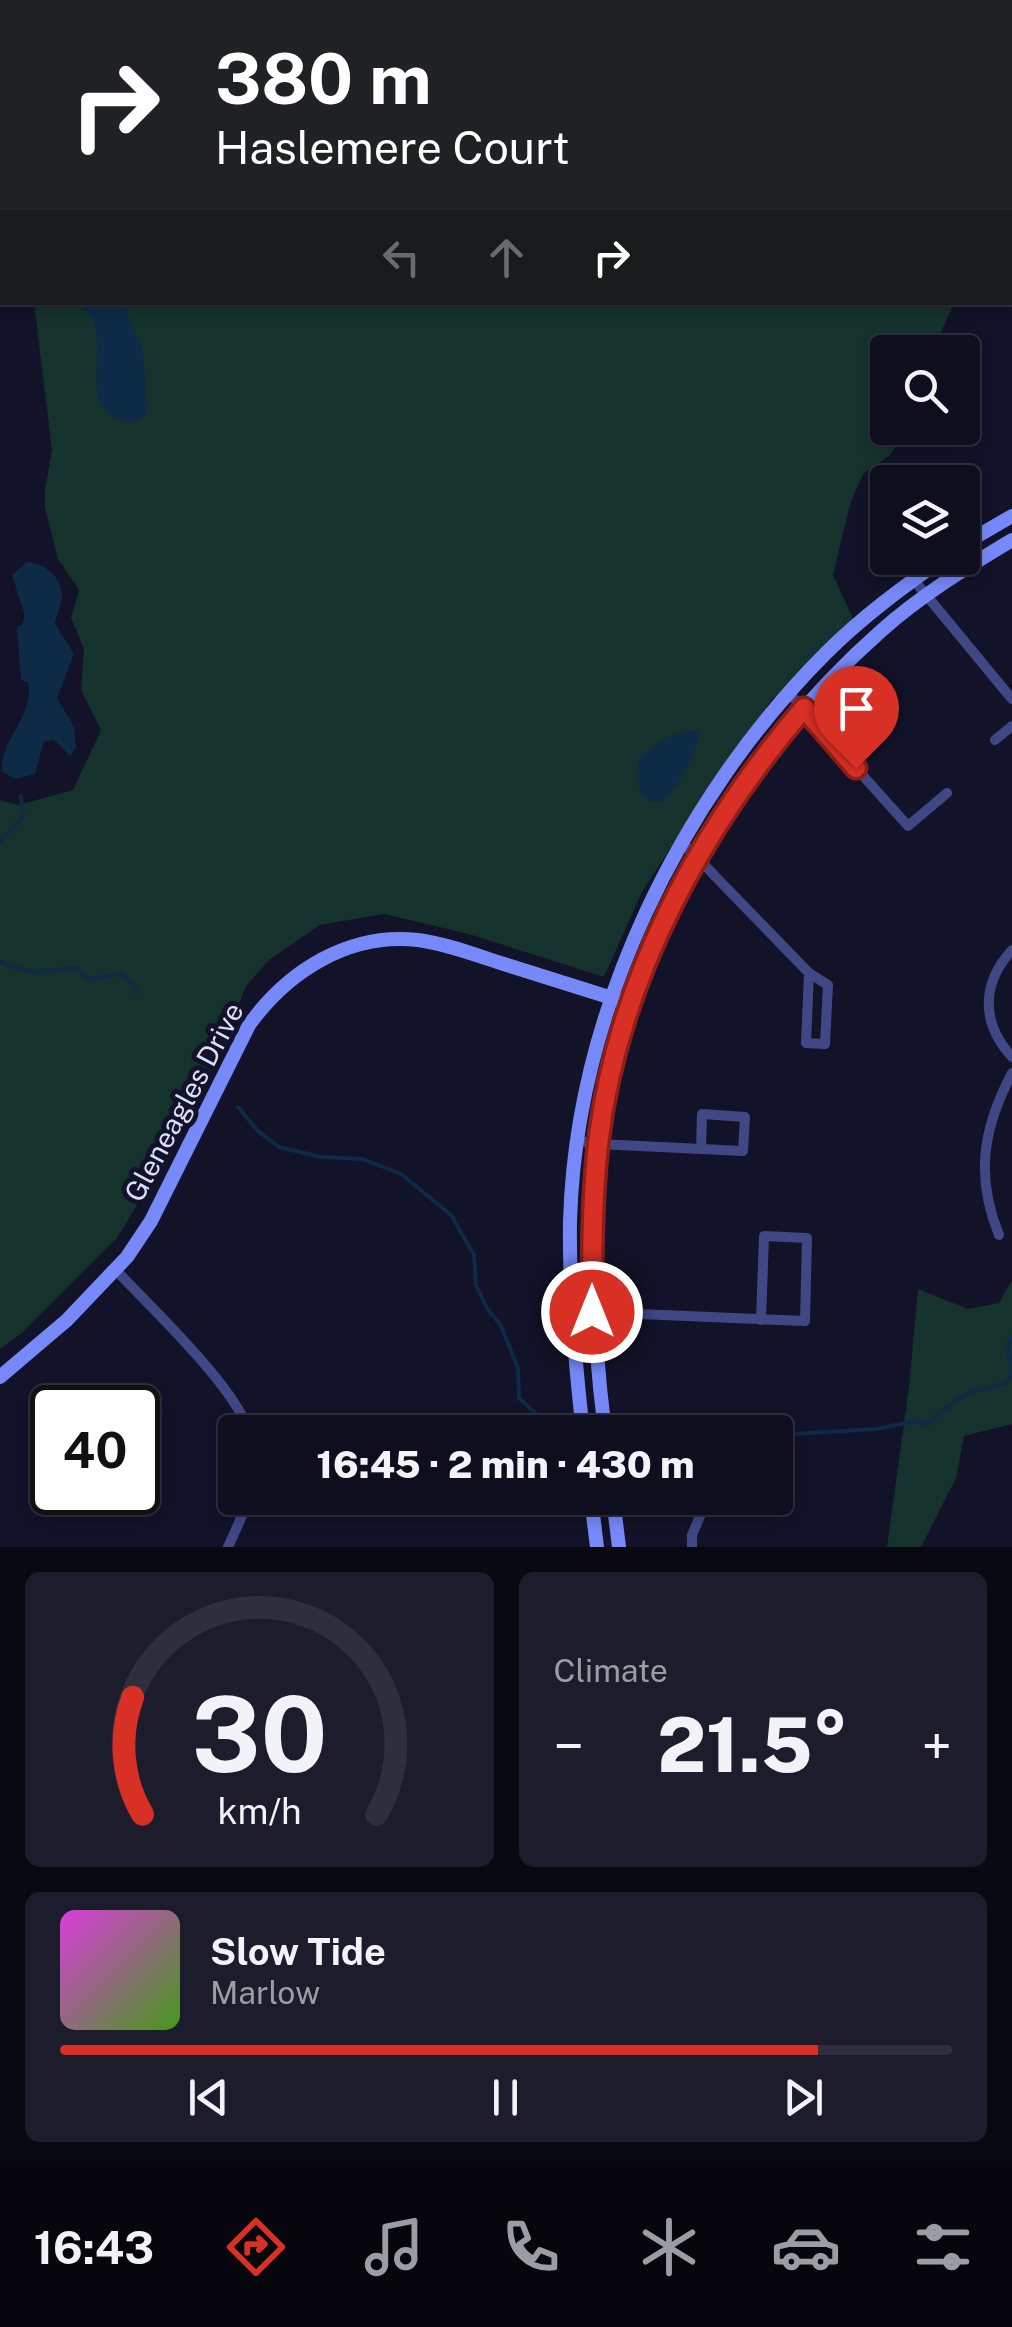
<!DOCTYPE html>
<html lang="en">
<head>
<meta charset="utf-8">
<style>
	body { margin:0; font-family:"Public Sans",sans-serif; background:#1c1c2c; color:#f1f3f6; height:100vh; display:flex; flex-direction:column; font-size:38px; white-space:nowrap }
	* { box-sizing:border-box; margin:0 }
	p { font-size:32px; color:#9b9ca4 }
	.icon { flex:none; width:55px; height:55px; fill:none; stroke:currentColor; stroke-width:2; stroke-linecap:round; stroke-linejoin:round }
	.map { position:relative; height:1547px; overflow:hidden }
	.sheet { display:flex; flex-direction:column; gap:25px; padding:25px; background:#080811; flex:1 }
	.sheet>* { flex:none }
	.guide { position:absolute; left:0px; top:0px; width:1012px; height:305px; box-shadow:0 5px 15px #0003,0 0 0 2px #2e2e3d; background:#202124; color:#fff; overflow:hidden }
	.buttons { position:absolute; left:870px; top:335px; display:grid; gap:20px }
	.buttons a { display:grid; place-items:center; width:110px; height:110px; border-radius:10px; background:#0e0e1f; box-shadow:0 5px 15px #0003,0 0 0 2px #2e2e3d; font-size:50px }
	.speed { position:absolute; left:30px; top:1385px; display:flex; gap:20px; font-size:50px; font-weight:700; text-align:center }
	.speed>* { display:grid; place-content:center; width:130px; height:130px; border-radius:50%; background:#0e0e1f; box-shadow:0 5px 15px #0003,0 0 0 2px #2e2e3d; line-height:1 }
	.speed .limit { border:5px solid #111; border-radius:15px; background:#fff; color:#111 }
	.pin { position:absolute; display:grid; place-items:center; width:85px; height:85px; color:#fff; margin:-102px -42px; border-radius:50% 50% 50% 0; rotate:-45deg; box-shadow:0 0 10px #0007 }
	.pin .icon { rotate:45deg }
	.me { position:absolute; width:110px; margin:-55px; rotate:0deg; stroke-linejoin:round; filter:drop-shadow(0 0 8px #0008) }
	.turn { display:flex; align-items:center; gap:35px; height:210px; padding:0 50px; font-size:45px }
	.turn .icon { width:130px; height:130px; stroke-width:2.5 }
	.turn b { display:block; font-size:70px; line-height:85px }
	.lanes { display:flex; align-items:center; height:95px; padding:0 50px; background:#0003; justify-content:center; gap:50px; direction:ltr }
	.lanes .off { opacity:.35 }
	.big { font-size:75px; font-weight:800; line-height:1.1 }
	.sheet .card { flex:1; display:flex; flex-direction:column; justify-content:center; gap:15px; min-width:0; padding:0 35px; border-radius:15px; background:#1c1c2c }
	.sheet .dial { align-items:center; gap:0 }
	.dial svg { height:260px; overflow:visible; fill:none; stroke:#2e2e3d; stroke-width:7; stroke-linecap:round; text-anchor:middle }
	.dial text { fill:#f1f3f6; stroke:none }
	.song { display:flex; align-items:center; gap:30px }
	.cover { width:120px; height:120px; border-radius:15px; background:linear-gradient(135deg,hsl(300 70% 55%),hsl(100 70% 35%)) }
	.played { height:10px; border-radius:5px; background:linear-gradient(90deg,#d93025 85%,#2e2e3d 85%) }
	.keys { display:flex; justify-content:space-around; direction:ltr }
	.heat { display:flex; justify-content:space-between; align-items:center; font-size:55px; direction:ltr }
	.sheet .tiles { flex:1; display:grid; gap:25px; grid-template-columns:1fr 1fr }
	.card:last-child { grid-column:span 2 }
	.trip { position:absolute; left:218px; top:1415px; width:575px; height:100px; border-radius:10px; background:#0e0e1f; box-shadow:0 5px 15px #0003,0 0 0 2px #2e2e3d; font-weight:800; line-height:100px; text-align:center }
	.dock { display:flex; height:160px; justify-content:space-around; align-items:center; background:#06060c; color:#9b9ca4 }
	.dock .icon { width:70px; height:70px }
	.dock .on { color:#d93025 }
	.dock b { font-size:45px; color:#f1f3f6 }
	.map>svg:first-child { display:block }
	.green { fill:#15322c }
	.water { fill:#0d2b46 }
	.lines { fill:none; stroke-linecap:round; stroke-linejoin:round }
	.stream { stroke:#0d2b46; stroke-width:4 }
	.street { stroke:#3f4885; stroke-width:10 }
	.secondary { stroke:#7789f9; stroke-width:14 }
	.route-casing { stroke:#8d1f18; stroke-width:25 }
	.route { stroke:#d93025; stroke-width:18 }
	.labels { text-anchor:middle; stroke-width:10; stroke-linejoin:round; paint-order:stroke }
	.street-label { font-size:28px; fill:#dbddfd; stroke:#121229 }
</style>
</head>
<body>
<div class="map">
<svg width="1012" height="1547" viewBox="0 0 1012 1547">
	<rect width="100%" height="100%" fill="#121229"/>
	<!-- green -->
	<g class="green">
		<path d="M34,303H954L932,352H888V428H909L889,456L864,473L851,501L833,575L853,618L771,701L693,813L642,892L604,977L469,934L384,914L320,925L269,960L246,986L221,1051L170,1151L117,1238L22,1333L0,1349V800L18,805L73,790L101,730L81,690L84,649L71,618L79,590L58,559L45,508V489L52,450Z"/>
		<path d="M1012,1280V1424L964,1436L956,1478L921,1547H887L909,1387L918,1289L968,1309L999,1303Z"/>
	</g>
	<!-- water -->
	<g class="water">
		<path d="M77,303H123L143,351L147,412L139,421C72,424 108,353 93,321C90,313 83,307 77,303Z"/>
		<path d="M27,562C45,563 63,578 62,598C61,606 56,615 55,624L74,654L57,698L74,727L76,748L70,756L54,740L44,741L35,774L15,779L2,772C0,737 35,717 28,682L21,680L17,627L22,625L25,616L12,575Z"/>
		<path d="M691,730L698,732C702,746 674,793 661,802L649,801C634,788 636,775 640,757L665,738Z"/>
	</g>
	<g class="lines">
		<!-- stream -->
		<g class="stream">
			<path d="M273,0L274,2"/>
			<path d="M0,842L23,817L21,796"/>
			<path d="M0,962L30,972L77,968L88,979L121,974L133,984L137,993"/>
			<path d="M238,1107L258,1131L279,1147L321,1157L363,1159L401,1174L451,1215L474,1255L476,1285L488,1310L500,1324L518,1368L519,1398L536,1414L558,1418"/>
			<path d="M1012,1337L1007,1345L1012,1369"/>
			<path d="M634,1425L679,1432"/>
			<path d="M775,1435L877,1429L915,1421L928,1424C959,1395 964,1391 1006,1384L1012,1371"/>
		</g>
		<!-- street -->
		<g class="street">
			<path d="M913,579L1012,699"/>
			<path d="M789,693L908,826L947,793"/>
			<path d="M995,740L1012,726"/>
			<path d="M683,843L809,973L806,1043L825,1044L828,985L809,973"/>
			<path d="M1012,950C981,984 981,1023 1012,1057"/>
			<path d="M578,1141L598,1144L743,1151L745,1117L702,1114L701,1148"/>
			<path d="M999,1235C975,1176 983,1128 1012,1073"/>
			<path d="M116,1270C152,1309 235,1386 249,1432"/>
			<path d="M571,1312H592L805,1321L807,1238L764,1236L761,1320"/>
			<path d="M228,1547L250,1498"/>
			<path d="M692,1547V1535L701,1514"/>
		</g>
		<!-- secondary -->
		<g class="secondary">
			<path d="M962,545L1012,516"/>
			<path d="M0,1377L67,1320L127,1257L151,1221L249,1025C288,971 349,932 418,940C448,944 478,956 507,965C548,978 589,991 631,1004"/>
			<path d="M583,1432C575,1362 569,1292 570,1221C576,1012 680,799 826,653C862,617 903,587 944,558"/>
			<path d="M605,1432C593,1336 588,1242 598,1145C619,954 739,756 881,631C920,596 967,567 1012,540"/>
			<path d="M591,1498L597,1547"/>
			<path d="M613,1498L619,1547"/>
		</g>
	</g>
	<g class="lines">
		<!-- route casing -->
		<g class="route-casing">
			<path id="route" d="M592,1312C592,1256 592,1200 598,1144C617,982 699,831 804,708L856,768"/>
		</g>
		<!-- route -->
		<use href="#route" class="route"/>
	</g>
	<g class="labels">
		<!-- street labels -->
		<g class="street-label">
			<text transform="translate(184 1102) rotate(-62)" y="10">Gleneagles Drive</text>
		</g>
	</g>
</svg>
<div class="buttons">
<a><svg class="icon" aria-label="search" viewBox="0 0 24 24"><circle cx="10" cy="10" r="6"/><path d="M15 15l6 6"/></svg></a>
<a><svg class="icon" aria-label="layers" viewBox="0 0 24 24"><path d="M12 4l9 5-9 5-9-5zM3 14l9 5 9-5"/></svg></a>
</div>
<div class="speed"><div class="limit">40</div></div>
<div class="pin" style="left:856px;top:768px;background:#d93025"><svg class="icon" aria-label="arrive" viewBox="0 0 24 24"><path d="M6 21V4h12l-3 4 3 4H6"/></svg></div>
<svg class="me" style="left:592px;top:1312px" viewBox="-20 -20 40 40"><circle r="17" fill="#d93025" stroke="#fff" stroke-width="3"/><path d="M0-11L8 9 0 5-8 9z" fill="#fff"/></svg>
<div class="trip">16:45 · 2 min · 430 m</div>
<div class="guide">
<div class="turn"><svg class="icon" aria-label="right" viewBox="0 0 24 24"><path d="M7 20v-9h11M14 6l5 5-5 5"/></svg><div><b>380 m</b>Haslemere Court</div></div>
<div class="lanes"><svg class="icon off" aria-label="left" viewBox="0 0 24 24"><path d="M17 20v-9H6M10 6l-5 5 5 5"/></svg><svg class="icon off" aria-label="ahead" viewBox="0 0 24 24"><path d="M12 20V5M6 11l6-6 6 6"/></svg><svg class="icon" aria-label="right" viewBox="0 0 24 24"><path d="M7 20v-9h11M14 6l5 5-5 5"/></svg></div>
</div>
</div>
<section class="sheet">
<div class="tiles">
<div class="card dial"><svg viewBox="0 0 100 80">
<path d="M14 69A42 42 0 1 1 86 69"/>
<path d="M14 69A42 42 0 0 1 11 33" stroke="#d93025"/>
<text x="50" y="56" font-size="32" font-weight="700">30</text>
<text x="50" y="72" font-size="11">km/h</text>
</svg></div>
<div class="card"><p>Climate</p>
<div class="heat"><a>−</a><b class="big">21.5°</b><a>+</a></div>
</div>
<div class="card">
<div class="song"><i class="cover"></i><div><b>Slow Tide</b><p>Marlow</p></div></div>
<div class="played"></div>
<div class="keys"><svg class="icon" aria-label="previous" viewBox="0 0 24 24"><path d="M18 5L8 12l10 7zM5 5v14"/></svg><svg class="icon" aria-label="pause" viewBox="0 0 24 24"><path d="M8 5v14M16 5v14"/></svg><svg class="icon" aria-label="next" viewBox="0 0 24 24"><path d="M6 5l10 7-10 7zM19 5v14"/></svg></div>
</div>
</div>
</section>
<nav class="dock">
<b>16:43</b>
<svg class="icon on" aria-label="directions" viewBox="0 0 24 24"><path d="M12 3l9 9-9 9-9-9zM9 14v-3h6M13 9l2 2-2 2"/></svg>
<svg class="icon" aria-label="music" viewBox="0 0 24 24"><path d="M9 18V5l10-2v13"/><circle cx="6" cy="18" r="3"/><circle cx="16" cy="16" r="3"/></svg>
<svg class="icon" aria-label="phone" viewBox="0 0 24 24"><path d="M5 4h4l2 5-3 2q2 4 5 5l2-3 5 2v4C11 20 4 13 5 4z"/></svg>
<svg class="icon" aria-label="climate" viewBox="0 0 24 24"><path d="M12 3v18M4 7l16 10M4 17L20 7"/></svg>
<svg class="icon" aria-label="car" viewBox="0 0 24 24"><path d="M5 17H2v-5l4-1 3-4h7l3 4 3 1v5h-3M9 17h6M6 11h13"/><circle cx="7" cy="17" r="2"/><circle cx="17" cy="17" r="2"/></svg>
<svg class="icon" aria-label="filters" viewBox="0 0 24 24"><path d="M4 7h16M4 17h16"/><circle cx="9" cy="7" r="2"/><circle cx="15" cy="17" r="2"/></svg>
</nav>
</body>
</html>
